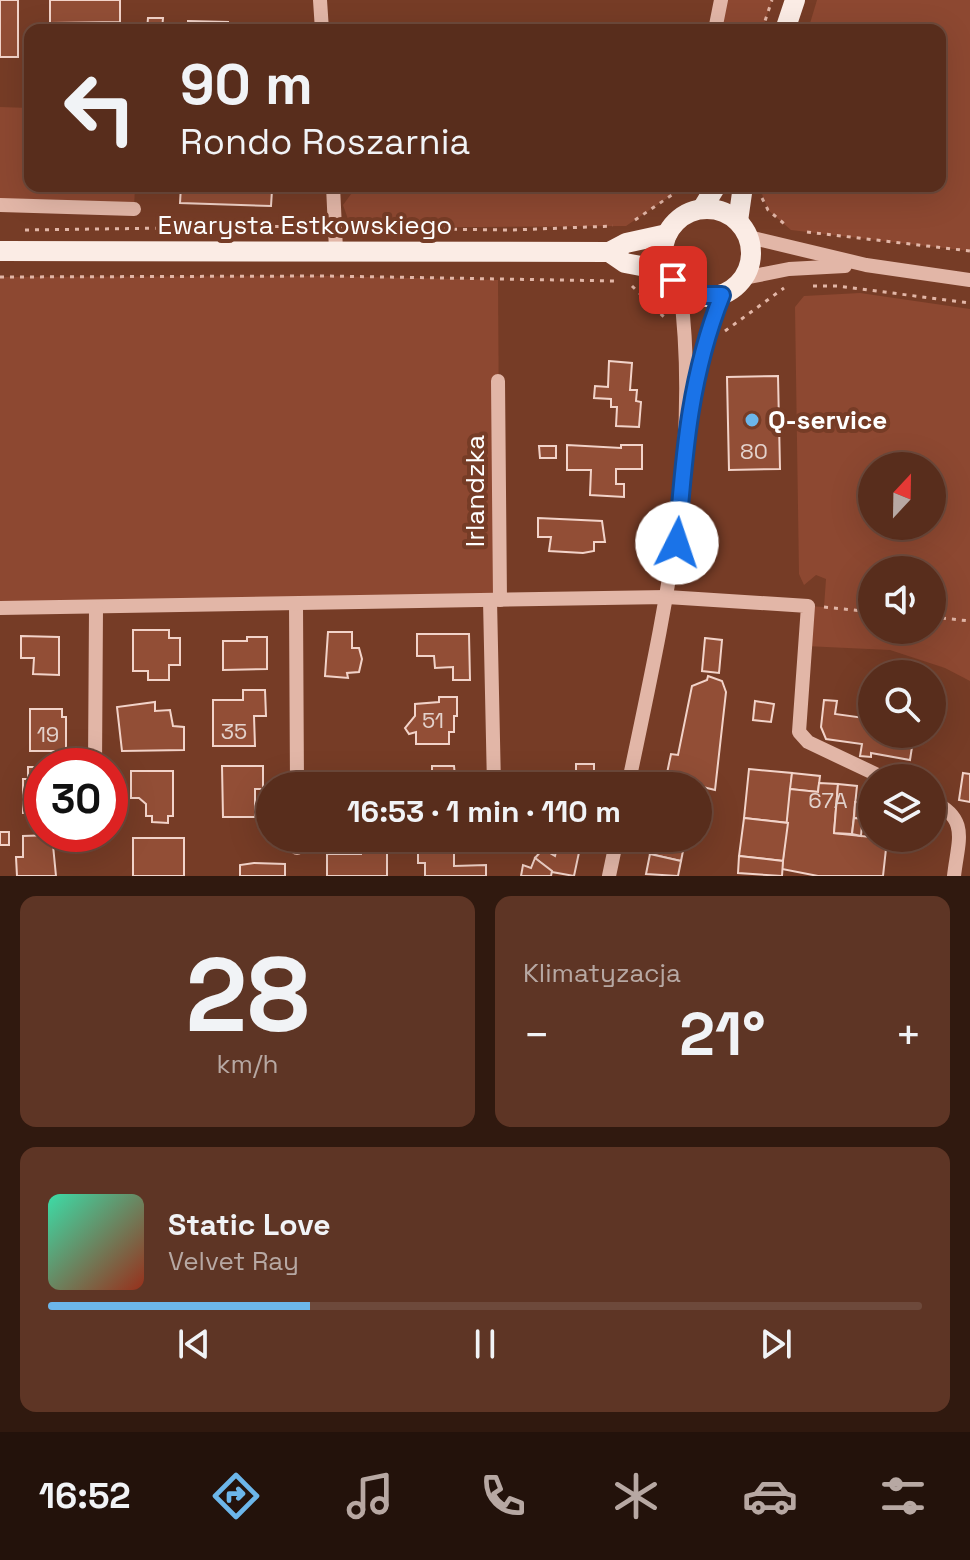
<!DOCTYPE html>
<html lang="pl">
<head>
<meta charset="utf-8">
<style>
	body { margin:0; font-family:"Space Grotesk",sans-serif; background:#5e3525; color:#f1f3f6; height:100vh; display:flex; flex-direction:column; font-size:30px; white-space:nowrap }
	* { box-sizing:border-box; margin:0 }
	p { font-size:26px; color:#b7a8a3 }
	.icon { flex:none; width:44px; height:44px; fill:none; stroke:currentColor; stroke-width:2; stroke-linecap:round; stroke-linejoin:round }
	.map { position:relative; height:876px; overflow:hidden }
	.details { display:flex; flex-direction:column; gap:20px; padding:20px; background:#30190f; flex:1 }
	.details>* { flex:none }
	.guide { position:absolute; left:24px; top:24px; width:922px; height:168px; border-radius:16px; box-shadow:0 8px 32px #0002,0 0 0 2px #6d493b; background:#582d1c; color:#f1f3f6; overflow:hidden }
	.needle { width:52px; rotate:22deg }
	.tools { position:absolute; left:858px; top:452px; display:grid; gap:16px }
	.tools a { display:grid; place-items:center; width:88px; height:88px; border-radius:50%; background:#582d1c; box-shadow:0 8px 32px #0002,0 0 0 2px #6d493b; font-size:40px }
	.speed { position:absolute; left:24px; top:748px; display:flex; gap:16px; font-size:40px; font-weight:700; text-align:center }
	.speed>* { display:grid; place-content:center; width:104px; height:104px; border-radius:50%; background:#582d1c; box-shadow:0 8px 32px #0002,0 0 0 2px #6d493b; line-height:1 }
	.speed .limit { border:12px solid #d22; background:#fff; color:#111 }
	.pin { position:absolute; display:grid; place-items:center; width:68px; height:68px; color:#fff; margin:-34px; border-radius:16px; box-shadow:0 4px 12px #0006 }
	.me { position:absolute; width:88px; margin:-44px; rotate:4deg; stroke-linejoin:round; filter:drop-shadow(0 0 6px #0008) }
	.turn { display:flex; align-items:center; gap:28px; height:168px; padding:0 24px; font-size:36px }
	.turn .icon { width:104px; height:104px; stroke-width:2.5 }
	.turn b { display:block; font-size:56px; line-height:68px }
	.big { font-size:60px; font-weight:800; line-height:1.1 }
	.details .card { flex:1; display:flex; flex-direction:column; justify-content:center; gap:12px; min-width:0; padding:0 28px; border-radius:16px; background:#5e3525 }
	.details .dial { align-items:center; gap:0 }
	.dial b { font-size:104px; line-height:1 }
	.song { display:flex; align-items:center; gap:24px }
	.cover { width:96px; height:96px; border-radius:12px; background:linear-gradient(135deg,hsl(160 70% 55%),hsl(10 70% 35%)) }
	.played { height:8px; border-radius:4px; background:linear-gradient(90deg,#6cb6ea 30%,#6d493b 30%) }
	.keys { display:flex; justify-content:space-around; direction:ltr }
	.heat { display:flex; justify-content:space-between; align-items:center; font-size:44px; direction:ltr }
	.details .tiles { flex:1; display:grid; gap:20px; grid-template-columns:1fr 1fr }
	.card:last-child { grid-column:span 2 }
	.trip { position:absolute; left:256px; top:772px; width:456px; height:80px; border-radius:40px; background:#582d1c; box-shadow:0 8px 32px #0002,0 0 0 2px #6d493b; font-weight:800; line-height:80px; text-align:center }
	.tabs { display:flex; height:128px; justify-content:space-around; align-items:center; background:#23120b; color:#b7a8a3 }
	.tabs .icon { width:56px; height:56px }
	.tabs .current { color:#6cb6ea }
	.tabs b { font-size:36px; color:#f1f3f6 }
	.map>svg:first-child { display:block }
	.green { fill:#8d4831; fill-rule:evenodd }
	.building { fill:#924e36; stroke:#f2d3c9; stroke-width:2 }
	.lines { fill:none; stroke-linecap:round; stroke-linejoin:round }
	.path { stroke:#e2b6a7; stroke-width:3; stroke-dasharray:4 6; stroke-linecap:butt }
	.minor { stroke:#e2b6a7; stroke-width:14 }
	.major { stroke:#fbece5; stroke-width:20 }
	.route-casing { stroke:#114b97; stroke-width:20 }
	.route { stroke:#1a73e8; stroke-width:14 }
	.poi-dot { fill:#6cb6ea; stroke:#763c26; stroke-width:3 }
	.labels { text-anchor:middle; stroke-width:8; stroke-linejoin:round; paint-order:stroke }
	.number-label { font-size:22px; fill:#e4d3cd }
	.street-label { font-size:26px; fill:#fff; stroke:#763c26 }
	.poi-label { font-size:26px; font-weight:bold; fill:#fff; stroke:#763c26; text-anchor:start }
</style>
</head>
<body>
<div class="map">
<svg width="970" height="876" viewBox="0 0 970 876">
	<rect width="100%" height="100%" fill="#763c26"/>
	<!-- green -->
	<g class="green">
		<path d="M721,0H772L762,30H715Z"/>
		<path d="M817,0H970V251L791,230L768,210L759,186H940V30H808Z"/>
		<path d="M0,107L30,108V186H135L134,209L0,205Z"/>
		<path d="M357,186L535,191L536,186H685L626,226L356,228L349,222L343,205Z"/>
		<path d="M326,276L498,280L500,600L0,608V277Z"/>
		<path d="M860,293L970,309V681L945,668L890,650L805,646L808,606L824,607L826,579L816,575L804,585L799,574L795,307L804,296ZM872,466H932V526H872ZM872,570H932V630H872Z"/>
	</g>
	<!-- building -->
	<g class="building">
		<rect x="0" y="0" width="18" height="57"/>
		<path d="M50,0H120V22L50,23Z"/>
		<path d="M148,18H163L162,30H147Z"/>
		<path d="M188,21L228,22V30H188Z"/>
		<path d="M243,23L283,24V30H243Z"/>
		<path d="M181,186L272,190L271,206L180,203Z"/>
		<path d="M609,361L632,363L630,390H637L636,401L641,402L639,427L616,426L617,407H611V399L594,398L595,386L608,387Z"/>
		<path d="M778,376L780,469L729,470L727,377Z"/>
		<path d="M567,445L621,448V445H642V469H616V484H624V497L590,495L591,470H567Z"/>
		<path d="M539,446H556V458H540Z"/>
		<path d="M538,518L602,521L605,542H594V551L583,553L549,551L551,537H538Z"/>
		<path d="M133,630H169V638H180V665H169V680H148V671H133Z"/>
		<path d="M328,632H352V648H359L362,659L359,672L347,673L348,678L325,676Z"/>
		<path d="M417,634H469L470,680H453V667L435,668L434,656H417Z"/>
		<path d="M21,636L59,637V675L33,674L34,658H21Z"/>
		<path d="M247,637H267V669L223,670V641H247Z"/>
		<path d="M705,638L722,640L719,673L702,671Z"/>
		<path d="M708,676L722,681L726,692L715,790L666,778L671,754L678,755L692,686L707,680Z"/>
		<path d="M243,690H265L266,716H254L255,746H213V700H243Z"/>
		<path d="M439,697H457V716H454V732H449V744H416V732L409,734L405,728L415,716V704L439,702Z"/>
		<path d="M824,700L837,701L835,714L872,719V734H914L910,760L871,753V757L860,756L862,744L826,739L821,727Z"/>
		<path d="M755,701L774,704L771,722L753,720Z"/>
		<path d="M155,702V711L170,710L173,726L184,727V750L122,751L117,707Z"/>
		<path d="M30,709H62V717H66V751H30Z"/>
		<path d="M576,764H594V777H588V786H545V777L576,776Z"/>
		<path d="M222,766H263V789H255V817H223Z"/>
		<path d="M432,766H454L456,786H428L432,785Z"/>
		<path d="M28,767H42V812L23,813V779H28Z"/>
		<path d="M749,769L792,773L788,823L744,818Z"/>
		<path d="M131,771H173V816H168V823L152,822V816H146V804L139,798H131Z"/>
		<path d="M792,773L820,776L818,792L790,789Z"/>
		<path d="M963,773L970,774V802L959,800Z"/>
		<path d="M384,775V786H332L331,776Z"/>
		<path d="M819,783L838,784L834,833L870,837L872,819V838H901V842L887,840L883,876H818L782,869L790,789L818,792Z"/>
		<path d="M838,784L857,786L852,834L834,833Z"/>
		<path d="M855,802L872,804V820L854,818Z"/>
		<path d="M744,818L788,823L783,861L739,856Z"/>
		<path d="M854,818L872,820L871,825L862,824L861,836L852,834Z"/>
		<rect x="0" y="832" width="9" height="13"/>
		<path d="M52,835L56,876H17L16,857H23V836Z"/>
		<rect x="133" y="838" width="51" height="38"/>
		<path d="M361,838H387V876H327V854H361Z"/>
		<path d="M577,838L581,843L574,876L552,872L535,858L543,849L555,856L559,839Z"/>
		<path d="M654,838L685,841L681,861L650,854Z"/>
		<path d="M418,840H454V866L486,865V876H425V863H418Z"/>
		<path d="M650,854L681,861L678,876L646,874Z"/>
		<path d="M739,856L783,861L782,876L738,873Z"/>
		<path d="M535,858L552,871L551,876H521L523,865L531,868Z"/>
		<path d="M254,863L285,864V876H240V865Z"/>
	</g>
	<g class="lines">
		<!-- path -->
		<g class="path">
			<path d="M762,30L772,0"/>
			<path d="M762,198L768,210L788,227"/>
			<path d="M635,220L685,186"/>
			<path d="M353,228L512,230L613,226"/>
			<path d="M25,230L317,226"/>
			<path d="M807,232L970,251"/>
			<path d="M0,277L326,276L617,281"/>
			<path d="M632,286L664,317"/>
			<path d="M813,286H837L970,303"/>
			<path d="M725,331L784,288"/>
			<path d="M824,607L872,612"/>
			<path d="M932,617L970,621"/>
		</g>
		<!-- minor -->
		<g class="minor">
			<path d="M320,0L322,30"/>
			<path d="M715,30L721,0"/>
			<path d="M333,186L336,250"/>
			<path d="M0,205L134,209"/>
			<path d="M749,237L866,265L970,280"/>
			<path d="M744,278L789,269L845,266"/>
			<path d="M498,381L500,600"/>
			<path d="M692,396L705,337L722,295"/>
			<path d="M490,600L494,786"/>
			<path d="M296,605L297,786"/>
			<path d="M0,608L667,597L808,606L799,732L808,742L884,778"/>
			<path d="M95,766L96,609"/>
			<path d="M628,786C662,622 702,457 680,288"/>
			<path d="M932,801C970,819 958,840 954,876"/>
			<path d="M297,838V848"/>
			<path d="M495,838V844"/>
			<path d="M609,876L617,838"/>
		</g>
		<!-- major -->
		<g class="major">
			<path d="M785,30L795,0"/>
			<circle cx="707" cy="253" r="44"/>
			<path d="M702,209L716,186"/>
			<path d="M738,221L743,186"/>
			<path d="M0,251L609,252L626,243L667,234"/>
			<path d="M609,252L625,263L667,271"/>
		</g>
	</g>
	<g class="lines">
		<!-- route casing -->
		<g class="route-casing">
			<path id="route" d="M673,280L693,295H722C689,378 684,456 677,543"/>
		</g>
		<!-- route -->
		<use href="#route" class="route"/>
	</g>
	<!-- markers -->
	<circle class="poi-dot" cx="752" cy="420" r="8"/>
	<g class="labels">
		<!-- number labels -->
		<g class="number-label">
			<text x="754" y="459">80</text>
			<text x="433" y="728">51</text>
			<text x="234" y="739">35</text>
			<text x="48" y="742">19</text>
			<text x="828" y="808">67A</text>
		</g>
		<!-- street labels -->
		<g class="street-label">
			<text x="305" y="234">Ewarysta Estkowskiego</text>
			<text transform="translate(475 491) rotate(-90)" y="9">Irlandzka</text>
		</g>
		<!-- poi labels -->
		<g class="poi-label">
			<text x="768" y="429">Q-service</text>
		</g>
	</g>
</svg>
<div class="tools">
<a><svg class="needle" viewBox="-14 -14 28 28"><path d="M0-13l5 13h-10z" fill="#e53935"/><path d="M0 13l5-13h-10z" fill="#b7a8a3"/></svg></a>
<a><svg class="icon" aria-label="sound" viewBox="0 0 24 24"><path d="M4 9h4l5-4v14l-5-4H4zM17 9q2 3 0 6"/></svg></a>
<a><svg class="icon" aria-label="search" viewBox="0 0 24 24"><circle cx="10" cy="10" r="6"/><path d="M15 15l6 6"/></svg></a>
<a><svg class="icon" aria-label="layers" viewBox="0 0 24 24"><path d="M12 4l9 5-9 5-9-5zM3 14l9 5 9-5"/></svg></a>
</div>
<div class="speed"><div class="limit">30</div></div>
<div class="pin" style="left:673px;top:280px;background:#d93025"><svg class="icon" aria-label="arrive" viewBox="0 0 24 24"><path d="M6 21V4h12l-3 4 3 4H6"/></svg></div>
<svg class="me" style="left:677px;top:543px" viewBox="-20 -20 40 40"><circle r="19" fill="#fff"/><path d="M0-13L10 11 0 6-10 11z" fill="#1a73e8"/></svg>
<div class="trip">16:53 · 1 min · 110 m</div>
<div class="guide">
<div class="turn"><svg class="icon" aria-label="left" viewBox="0 0 24 24"><path d="M17 20v-9H6M10 6l-5 5 5 5"/></svg><div><b>90 m</b>Rondo Roszarnia</div></div>
</div>
</div>
<section class="details">
<div class="tiles">
<div class="card dial"><b>28</b><p>km/h</p></div>
<div class="card"><p>Klimatyzacja</p>
<div class="heat"><a>−</a><b class="big">21°</b><a>+</a></div>
</div>
<div class="card">
<div class="song"><i class="cover"></i><div><b>Static Love</b><p>Velvet Ray</p></div></div>
<div class="played"></div>
<div class="keys"><svg class="icon" aria-label="previous" viewBox="0 0 24 24"><path d="M18 5L8 12l10 7zM5 5v14"/></svg><svg class="icon" aria-label="pause" viewBox="0 0 24 24"><path d="M8 5v14M16 5v14"/></svg><svg class="icon" aria-label="next" viewBox="0 0 24 24"><path d="M6 5l10 7-10 7zM19 5v14"/></svg></div>
</div>
</div>
</section>
<nav class="tabs">
<b>16:52</b>
<svg class="icon current" aria-label="directions" viewBox="0 0 24 24"><path d="M12 3l9 9-9 9-9-9zM9 14v-3h6M13 9l2 2-2 2"/></svg>
<svg class="icon" aria-label="music" viewBox="0 0 24 24"><path d="M9 18V5l10-2v13"/><circle cx="6" cy="18" r="3"/><circle cx="16" cy="16" r="3"/></svg>
<svg class="icon" aria-label="phone" viewBox="0 0 24 24"><path d="M5 4h4l2 5-3 2q2 4 5 5l2-3 5 2v4C11 20 4 13 5 4z"/></svg>
<svg class="icon" aria-label="climate" viewBox="0 0 24 24"><path d="M12 3v18M4 7l16 10M4 17L20 7"/></svg>
<svg class="icon" aria-label="car" viewBox="0 0 24 24"><path d="M5 17H2v-5l4-1 3-4h7l3 4 3 1v5h-3M9 17h6M6 11h13"/><circle cx="7" cy="17" r="2"/><circle cx="17" cy="17" r="2"/></svg>
<svg class="icon" aria-label="filters" viewBox="0 0 24 24"><path d="M4 7h16M4 17h16"/><circle cx="9" cy="7" r="2"/><circle cx="15" cy="17" r="2"/></svg>
</nav>
</body>
</html>
